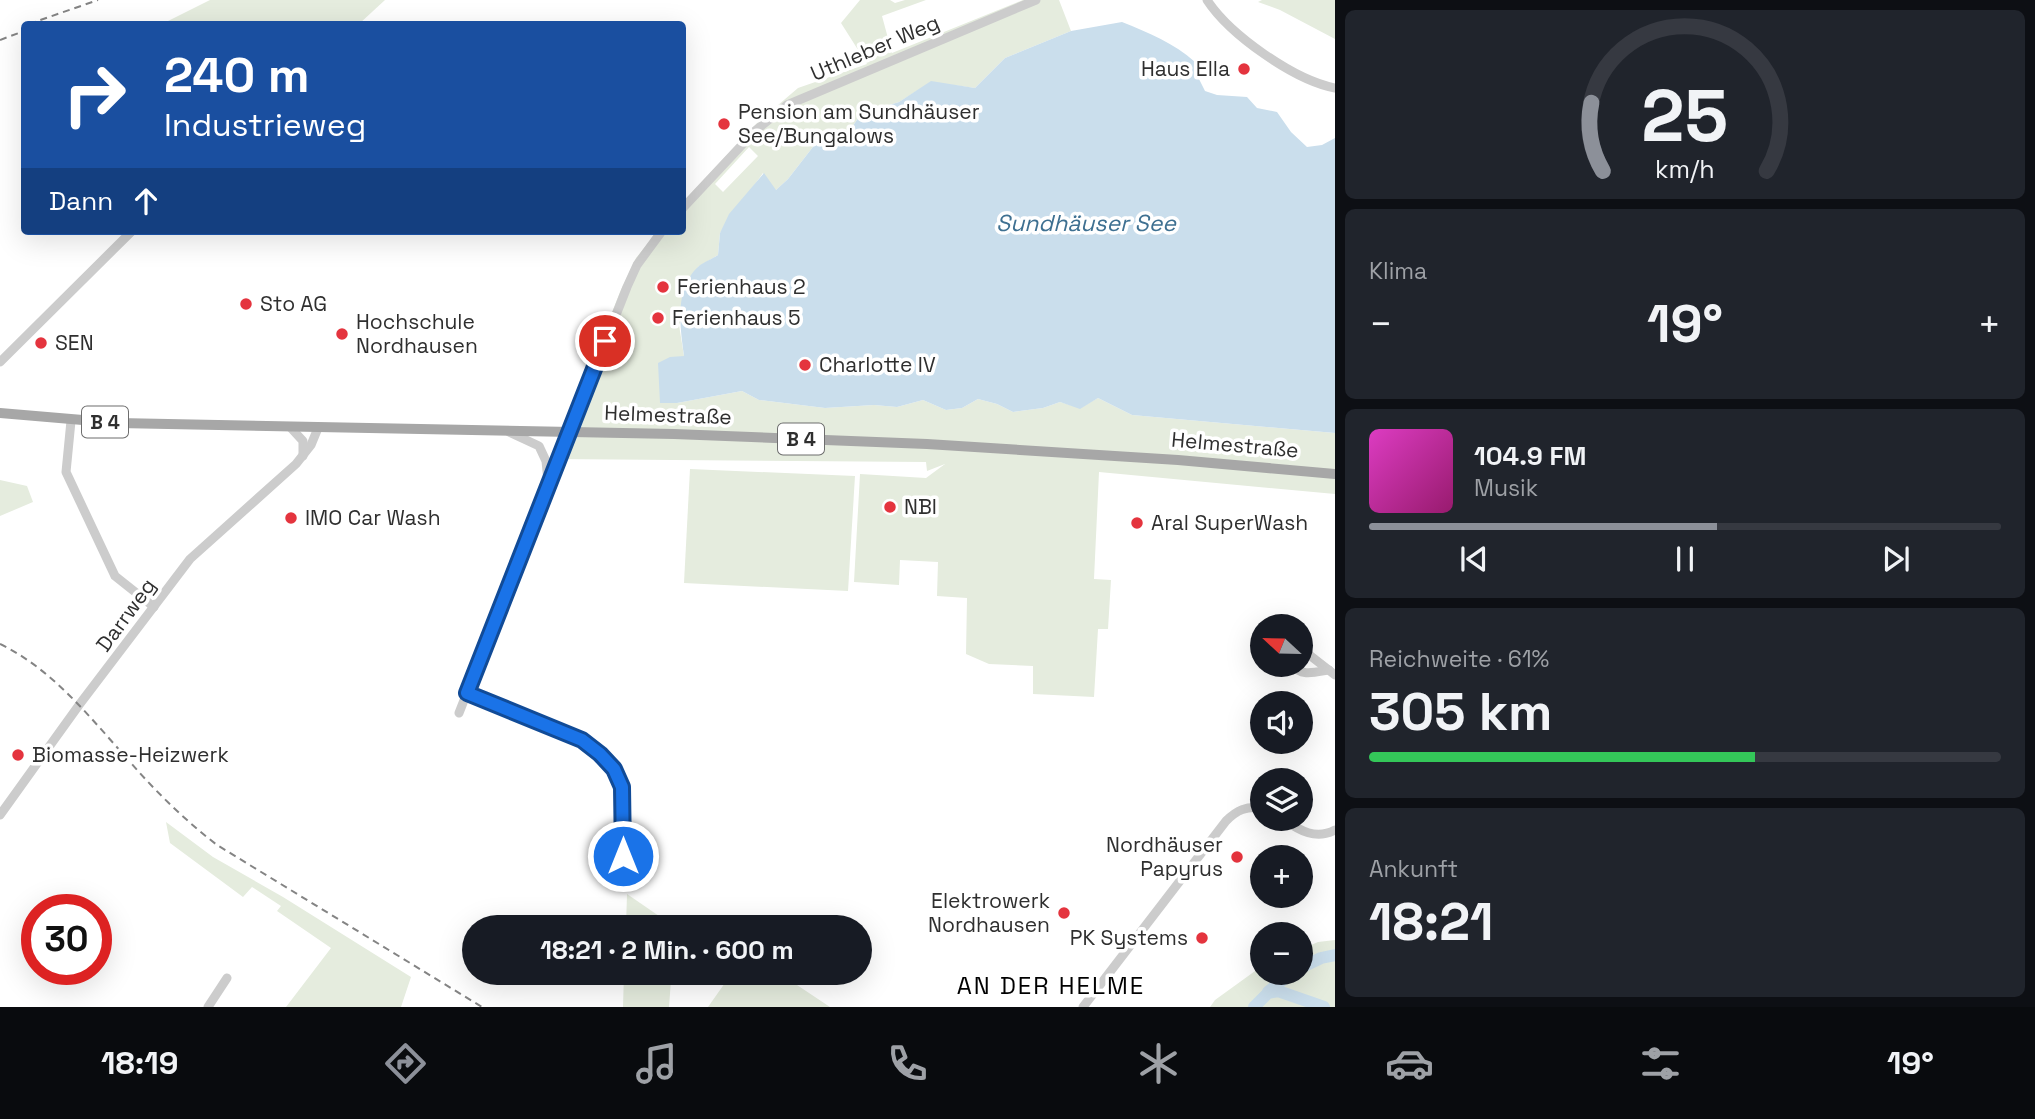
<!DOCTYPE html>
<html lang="de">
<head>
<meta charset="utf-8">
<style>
	body { margin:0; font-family:"Space Grotesk",sans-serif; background:#20242c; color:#f1f3f6; height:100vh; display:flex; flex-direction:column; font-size:26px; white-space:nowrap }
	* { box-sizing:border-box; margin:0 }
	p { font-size:23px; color:#9ea1a6 }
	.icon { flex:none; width:38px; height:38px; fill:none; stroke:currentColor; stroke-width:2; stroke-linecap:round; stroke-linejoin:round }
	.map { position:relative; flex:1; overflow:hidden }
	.details { display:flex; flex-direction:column; gap:10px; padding:10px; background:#0d0f14; width:700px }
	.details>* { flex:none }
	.guide { position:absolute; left:21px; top:21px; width:665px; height:214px; border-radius:7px; box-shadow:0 7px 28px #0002; background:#1a4fa0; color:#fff; overflow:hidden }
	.needle { width:46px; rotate:292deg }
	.tools { position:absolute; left:1250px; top:614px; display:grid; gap:14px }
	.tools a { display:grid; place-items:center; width:63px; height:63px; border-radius:50%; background:#171b24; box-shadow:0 7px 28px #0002; font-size:35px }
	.speed { position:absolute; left:21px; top:894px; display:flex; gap:14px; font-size:35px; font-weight:700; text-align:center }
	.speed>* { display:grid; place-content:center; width:91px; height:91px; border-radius:50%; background:#171b24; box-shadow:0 7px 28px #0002; line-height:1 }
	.speed .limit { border:10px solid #d22; background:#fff; color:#111 }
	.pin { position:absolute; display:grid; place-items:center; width:60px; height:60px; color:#fff; margin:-30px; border:4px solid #fff; border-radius:50%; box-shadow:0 2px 7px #0007 }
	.me { position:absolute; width:77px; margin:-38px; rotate:0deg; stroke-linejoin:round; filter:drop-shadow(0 0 5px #0008) }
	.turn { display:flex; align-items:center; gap:24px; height:147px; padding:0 28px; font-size:32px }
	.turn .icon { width:91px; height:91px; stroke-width:2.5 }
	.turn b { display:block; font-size:49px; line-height:60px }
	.then { display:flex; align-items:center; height:66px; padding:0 28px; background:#0003; gap:14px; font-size:26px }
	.big { font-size:52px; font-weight:800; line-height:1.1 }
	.details .card { flex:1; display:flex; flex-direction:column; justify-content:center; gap:10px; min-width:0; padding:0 24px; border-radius:10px; background:#20242c }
	.details .dial { align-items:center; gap:0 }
	.dial svg { height:182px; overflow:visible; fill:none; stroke:#363941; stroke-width:7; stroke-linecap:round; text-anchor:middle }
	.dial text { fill:#f1f3f6; stroke:none }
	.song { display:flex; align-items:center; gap:21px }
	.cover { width:84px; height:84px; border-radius:10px; background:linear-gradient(135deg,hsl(310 70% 55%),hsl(320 70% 35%)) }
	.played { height:7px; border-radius:4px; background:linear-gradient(90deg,#8c9099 55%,#363941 55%) }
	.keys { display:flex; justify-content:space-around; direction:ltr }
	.heat { display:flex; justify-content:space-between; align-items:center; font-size:38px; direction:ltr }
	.charge { height:10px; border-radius:5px; background:linear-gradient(90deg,#34c759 61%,#363941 0) }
	.trip { position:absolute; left:462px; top:915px; width:410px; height:70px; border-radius:35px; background:#171b24; box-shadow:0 7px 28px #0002; font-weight:800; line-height:70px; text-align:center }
	.menu { display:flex; height:112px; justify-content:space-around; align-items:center; background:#090b0e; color:#9ea1a6 }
	.menu .icon { width:49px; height:49px }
	.menu .current { color:#8c9099 }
	.menu b { font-size:32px; color:#f1f3f6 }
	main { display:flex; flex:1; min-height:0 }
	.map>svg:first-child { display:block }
	.green { fill:#e5ecde; fill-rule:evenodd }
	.water { fill:#cadeec }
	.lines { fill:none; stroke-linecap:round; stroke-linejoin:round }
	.river { stroke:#cadeec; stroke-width:12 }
	.minor { stroke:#ccc; stroke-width:9 }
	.major { stroke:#a7a7a7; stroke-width:10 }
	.rail { stroke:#848484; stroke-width:2; stroke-dasharray:7 5; stroke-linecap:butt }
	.route-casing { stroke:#114b97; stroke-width:18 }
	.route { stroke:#1a73e8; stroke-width:12 }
	.poi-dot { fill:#e4343e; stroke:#fff; stroke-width:2.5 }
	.labels { text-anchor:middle; stroke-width:7; stroke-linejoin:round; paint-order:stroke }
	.shield { fill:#fff; stroke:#6d6d6d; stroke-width:2 }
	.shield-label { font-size:19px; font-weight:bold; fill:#2f2f2f }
	.street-label { font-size:21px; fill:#2f2f2f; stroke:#fff }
	.poi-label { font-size:21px; fill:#2f2f2f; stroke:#fff; text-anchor:start }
	.water-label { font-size:23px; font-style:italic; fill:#3e7091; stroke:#fff }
	.quarter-label { font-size:24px; letter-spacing:2px; fill:#000; stroke:#fff }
</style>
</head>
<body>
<main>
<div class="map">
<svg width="1335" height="1007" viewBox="0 0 1335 1007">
	<rect width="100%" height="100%" fill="#fff"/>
	<!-- green -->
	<g class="green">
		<path d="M210,0H385L359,24H162Z"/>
		<path d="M860,0H890L895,3L905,0H926L882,16L892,53L1023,0H1059L1071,31L1005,58L975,88L931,82L899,102L861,114L848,133L816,143L788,179L775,191L763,173L720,233L718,255L698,267L679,325L684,356L660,403H677L742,391L759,400L825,408L874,405L897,407L923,400L946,410L962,408L978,399L997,404L1013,412L1043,408L1060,402L1080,408L1098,398L1132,415L1335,433V494L1099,472L1094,579L1111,580L1108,629H1098L1094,697L1033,694V666L989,664L966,654L967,598L937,596L938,562L900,560L899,585L854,582L860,474L926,478L945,464L927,471L926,462L554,459L620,292L636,258L658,231H682L683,202L757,123L798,88L867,64L841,23ZM749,147L758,156L723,192L715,184Z"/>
		<path d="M1262,0H1335V39L1280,10L1258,2Z"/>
		<path d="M690,469L855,476L848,591L684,583Z"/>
		<path d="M0,480L27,486L33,502L0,516Z"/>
		<path d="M166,822L213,857L283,897L411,977L401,1007H286L331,948L277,911L281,906L252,887L243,897L170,843Z"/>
		<path d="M627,894L675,927H626Z"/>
		<path d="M1335,940V1007H1210L1215,1000L1262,966V973H1300V950L1318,942Z"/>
		<path d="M624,973H676L671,980L669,1007H623Z"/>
		<path d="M732,973H779L830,1007H708Z"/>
	</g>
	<!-- water -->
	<path class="water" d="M1122,22C1149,33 1174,43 1195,62L1196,73L1205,91L1217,95L1247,97L1257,108L1277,112L1291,132L1307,147L1322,145L1335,138V433L1132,415L1098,398L1080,409L1060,402L1043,408L1013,412L997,404L978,399L962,408L946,410L923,400L897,407L874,405L825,408L759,400L742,391L677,403H660L658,363L670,357L684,356C680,327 674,288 699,266C704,262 712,259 718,255L720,233L729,214L764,173L776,190L788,179L816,143L848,133L861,114L899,102L931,81L975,88L1005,58L1071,31Z"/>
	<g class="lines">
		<!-- river -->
		<g class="river">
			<path d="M1300,968L1321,958L1335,955"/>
			<path d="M1268,992L1291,973"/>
			<path d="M1254,1007L1268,993L1278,991L1324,1007"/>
		</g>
		<!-- minor -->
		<g class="minor">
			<path d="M1207,0C1230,35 1294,80 1335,88"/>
			<path d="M682,209L755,131L787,105L1036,0"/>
			<path d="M0,362L132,231"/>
			<path d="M71,421L66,472L115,576L154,607"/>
			<path d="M291,428L303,441V456"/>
			<path d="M509,432L539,446L546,461L548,481"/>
			<path d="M1300,651L1303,650L1335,675"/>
			<path d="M1293,665C1300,677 1316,672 1329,670"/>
			<path d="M467,693L582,740L601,754L613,769L622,787L623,883"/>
			<path d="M459,713L627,287L637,265L662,231"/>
			<path d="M0,815L79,705L190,559L296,464L311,445L318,428"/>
			<path d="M1283,819C1300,831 1316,840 1335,830"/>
			<path d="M208,1007L227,978"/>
			<path d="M1083,1007L1226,821C1237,810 1246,806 1262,808"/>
		</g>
		<!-- major -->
		<path class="major" d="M0,413L118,423L674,434L927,444L1178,460L1335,474"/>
		<!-- rail -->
		<g class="rail">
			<path d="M29,24L98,0"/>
			<path d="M0,40L24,31"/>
			<path d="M0,644C54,670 92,720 131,763C157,793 186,821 217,845L482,1007"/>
		</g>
	</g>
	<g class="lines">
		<!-- route casing -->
		<g class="route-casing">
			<path id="route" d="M605,341L467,693L582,740L600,754L614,769L622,787L623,856"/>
		</g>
		<!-- route -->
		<use href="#route" class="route"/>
	</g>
	<!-- markers -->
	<g class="poi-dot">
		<circle cx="1244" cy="69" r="7"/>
		<circle cx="724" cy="124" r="7"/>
		<circle cx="663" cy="287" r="7"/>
		<circle cx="246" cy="304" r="7"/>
		<circle cx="658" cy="318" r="7"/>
		<circle cx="342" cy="334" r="7"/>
		<circle cx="41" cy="343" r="7"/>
		<circle cx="805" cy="365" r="7"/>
		<circle cx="890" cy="507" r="7"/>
		<circle cx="291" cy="518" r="7"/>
		<circle cx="1137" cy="523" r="7"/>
		<circle cx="18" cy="755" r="7"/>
		<circle cx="1237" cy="857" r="7"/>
		<circle cx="1064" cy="913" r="7"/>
		<circle cx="1202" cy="938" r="7"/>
	</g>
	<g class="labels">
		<!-- shield labels -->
		<g class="shield">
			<rect x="82" y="406.5" width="46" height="31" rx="5"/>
			<rect x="778" y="423.5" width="46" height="31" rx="5"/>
		</g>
		<g class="shield-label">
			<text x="105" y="429">B 4</text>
			<text x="801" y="446">B 4</text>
		</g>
		<!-- street labels -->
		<g class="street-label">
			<text transform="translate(875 48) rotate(-23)" y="7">Uthleber Weg</text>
			<text transform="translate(668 415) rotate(2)" y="7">Helmestraße</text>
			<text transform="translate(1235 445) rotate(5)" y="7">Helmestraße</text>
			<text transform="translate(126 615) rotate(-54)" y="7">Darrweg</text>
		</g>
		<!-- poi labels -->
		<g class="poi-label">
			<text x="1230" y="76" text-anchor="end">Haus Ella</text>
			<text x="738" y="119">Pension am Sundhäuser<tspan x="738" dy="24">See/Bungalows</tspan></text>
			<text x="677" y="294">Ferienhaus 2</text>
			<text x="260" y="311">Sto AG</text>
			<text x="672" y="325">Ferienhaus 5</text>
			<text x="356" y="329">Hochschule<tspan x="356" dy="24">Nordhausen</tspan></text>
			<text x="55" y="350">SEN</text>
			<text x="819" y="372">Charlotte IV</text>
			<text x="904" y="514">NBI</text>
			<text x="305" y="525">IMO Car Wash</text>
			<text x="1151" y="530">Aral SuperWash</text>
			<text x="32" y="762">Biomasse-Heizwerk</text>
			<text x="1223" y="852" text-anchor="end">Nordhäuser<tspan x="1223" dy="24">Papyrus</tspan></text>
			<text x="1050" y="908" text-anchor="end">Elektrowerk<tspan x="1050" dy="24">Nordhausen</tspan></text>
			<text x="1188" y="945" text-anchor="end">PK Systems</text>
		</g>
		<!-- water labels -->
		<g class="water-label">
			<text x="1086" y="231">Sundhäuser See</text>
		</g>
		<!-- quarter labels -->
		<g class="quarter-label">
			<text x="1051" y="994">AN DER HELME</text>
		</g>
	</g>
</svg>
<div class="tools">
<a><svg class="needle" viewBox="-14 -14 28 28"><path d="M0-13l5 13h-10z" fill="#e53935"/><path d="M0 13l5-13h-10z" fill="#9ea1a6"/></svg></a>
<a><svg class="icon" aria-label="sound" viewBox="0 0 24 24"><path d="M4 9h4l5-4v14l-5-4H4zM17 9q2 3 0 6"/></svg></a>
<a><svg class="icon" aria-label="layers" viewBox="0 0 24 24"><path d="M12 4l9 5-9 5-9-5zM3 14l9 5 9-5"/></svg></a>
<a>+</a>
<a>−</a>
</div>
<div class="speed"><div class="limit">30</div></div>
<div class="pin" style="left:605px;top:341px;background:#d93025"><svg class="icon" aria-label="arrive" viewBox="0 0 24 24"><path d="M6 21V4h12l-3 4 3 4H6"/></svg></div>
<svg class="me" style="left:623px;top:856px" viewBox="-20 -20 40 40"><circle r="17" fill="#1a73e8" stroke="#fff" stroke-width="3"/><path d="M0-11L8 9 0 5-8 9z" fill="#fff"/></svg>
<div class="trip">18:21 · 2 Min. · 600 m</div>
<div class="guide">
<div class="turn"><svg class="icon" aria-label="right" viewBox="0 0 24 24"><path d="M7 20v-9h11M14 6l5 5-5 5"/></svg><div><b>240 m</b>Industrieweg</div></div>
<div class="then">Dann<svg class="icon" aria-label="ahead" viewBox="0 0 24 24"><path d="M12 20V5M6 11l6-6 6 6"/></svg></div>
</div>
</div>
<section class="details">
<div class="card dial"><svg viewBox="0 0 100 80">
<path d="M14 69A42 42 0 1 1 86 69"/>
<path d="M14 69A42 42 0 0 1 9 39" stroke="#8c9099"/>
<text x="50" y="56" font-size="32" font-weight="700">25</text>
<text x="50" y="72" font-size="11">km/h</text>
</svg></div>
<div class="card"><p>Klima</p>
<div class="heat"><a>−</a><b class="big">19°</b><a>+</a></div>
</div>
<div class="card">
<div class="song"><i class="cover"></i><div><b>104.9 FM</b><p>Musik</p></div></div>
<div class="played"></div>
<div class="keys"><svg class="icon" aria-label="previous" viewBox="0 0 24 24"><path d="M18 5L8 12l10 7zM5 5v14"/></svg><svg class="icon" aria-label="pause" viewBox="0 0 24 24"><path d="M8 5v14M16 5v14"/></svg><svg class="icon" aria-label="next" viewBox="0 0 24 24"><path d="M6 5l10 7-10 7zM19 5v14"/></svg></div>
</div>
<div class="card"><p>Reichweite · 61%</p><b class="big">305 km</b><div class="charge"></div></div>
<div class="card"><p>Ankunft</p><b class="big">18:21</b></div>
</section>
</main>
<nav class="menu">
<b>18:19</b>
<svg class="icon current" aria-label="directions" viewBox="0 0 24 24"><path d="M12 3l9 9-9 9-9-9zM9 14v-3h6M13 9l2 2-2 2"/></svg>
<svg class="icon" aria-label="music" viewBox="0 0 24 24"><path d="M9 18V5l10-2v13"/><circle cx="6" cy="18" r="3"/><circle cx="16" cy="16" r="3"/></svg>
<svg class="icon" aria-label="phone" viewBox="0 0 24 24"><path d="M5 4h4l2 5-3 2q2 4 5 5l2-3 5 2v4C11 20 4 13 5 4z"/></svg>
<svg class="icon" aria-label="climate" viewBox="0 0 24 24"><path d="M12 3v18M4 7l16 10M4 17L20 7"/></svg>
<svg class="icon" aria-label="car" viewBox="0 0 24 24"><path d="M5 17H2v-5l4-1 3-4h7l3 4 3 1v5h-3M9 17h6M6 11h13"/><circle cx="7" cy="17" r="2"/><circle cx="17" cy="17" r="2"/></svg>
<svg class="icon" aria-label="filters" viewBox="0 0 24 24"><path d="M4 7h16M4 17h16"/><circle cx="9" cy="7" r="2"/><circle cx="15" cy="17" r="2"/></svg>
<b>19°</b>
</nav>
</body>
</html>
